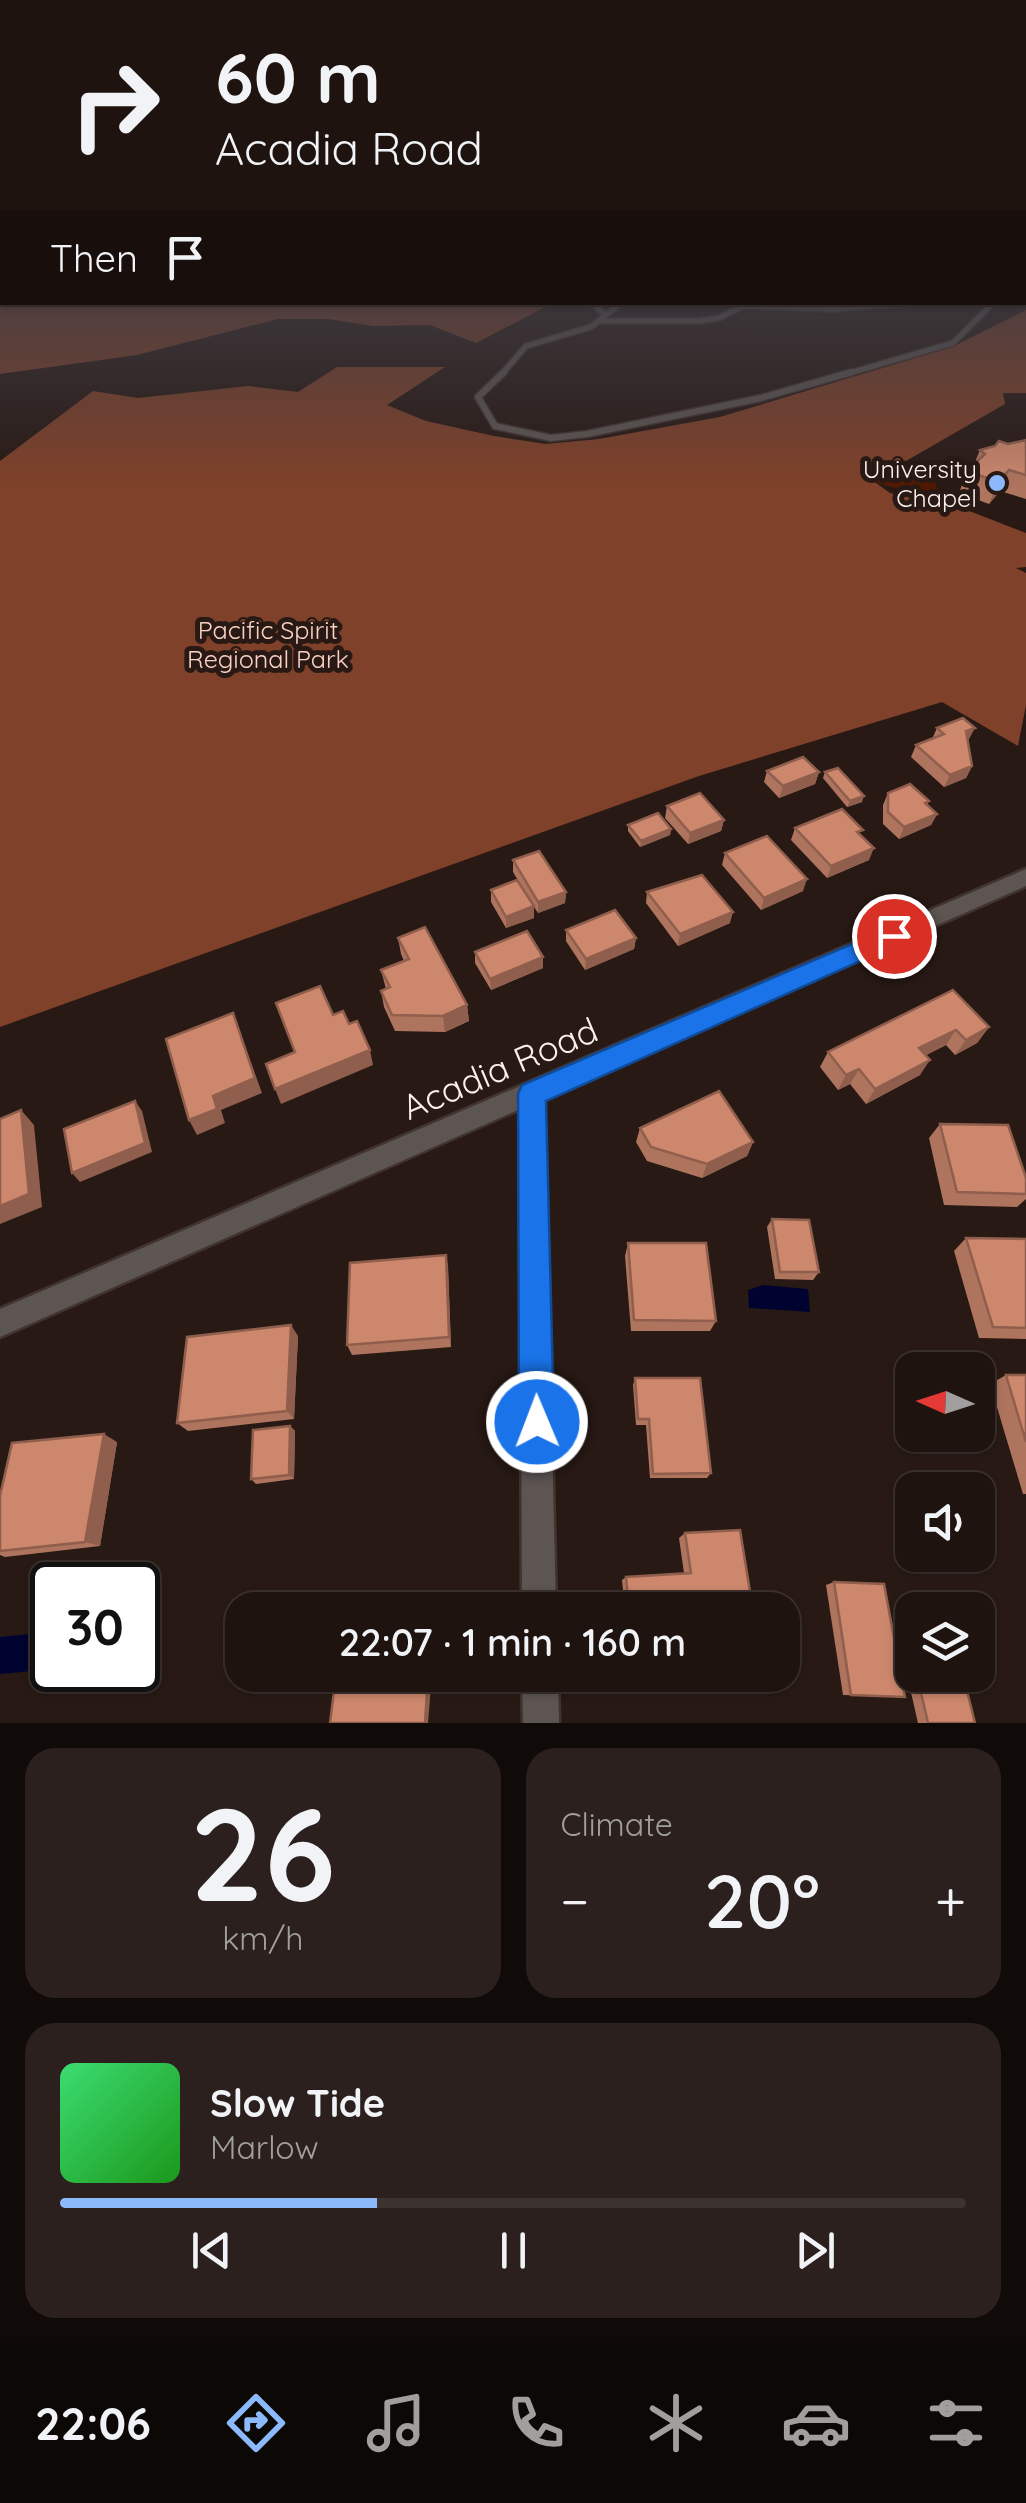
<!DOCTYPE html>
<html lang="en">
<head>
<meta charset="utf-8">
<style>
	body { margin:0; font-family:Quicksand,sans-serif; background:#2b201d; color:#f1f3f6; height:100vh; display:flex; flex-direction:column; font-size:38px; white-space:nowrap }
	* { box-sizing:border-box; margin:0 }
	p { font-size:32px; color:#a19e9e }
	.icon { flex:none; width:55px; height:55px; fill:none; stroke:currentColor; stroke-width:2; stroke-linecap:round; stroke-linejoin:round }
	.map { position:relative; height:1723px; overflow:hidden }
	.side { display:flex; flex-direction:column; gap:25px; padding:25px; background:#100a08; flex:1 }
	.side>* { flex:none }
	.banner { position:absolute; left:0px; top:0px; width:1028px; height:305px; box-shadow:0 2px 8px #0004,0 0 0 2px #3c322f; background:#1e130f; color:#f1f3f6; overflow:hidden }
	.needle { width:65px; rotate:273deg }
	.controls { position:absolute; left:895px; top:1352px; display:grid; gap:20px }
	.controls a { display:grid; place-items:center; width:100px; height:100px; border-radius:20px; background:#1e130f; box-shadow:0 2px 8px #0004,0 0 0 2px #3c322f; font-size:50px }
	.speed { position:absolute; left:30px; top:1562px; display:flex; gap:20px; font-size:50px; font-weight:700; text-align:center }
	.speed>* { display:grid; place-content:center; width:130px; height:130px; border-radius:50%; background:#1e130f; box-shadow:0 2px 8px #0004,0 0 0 2px #3c322f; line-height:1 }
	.speed .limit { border:5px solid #111; border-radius:15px; background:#fff; color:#111 }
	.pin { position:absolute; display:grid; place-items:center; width:85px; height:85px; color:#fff; margin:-42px; border:5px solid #fff; border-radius:50%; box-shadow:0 2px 10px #0007 }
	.me { position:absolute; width:110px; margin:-55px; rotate:359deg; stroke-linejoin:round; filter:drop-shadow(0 0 8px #0008) }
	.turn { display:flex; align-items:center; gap:35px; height:210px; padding:0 50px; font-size:45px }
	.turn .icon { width:130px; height:130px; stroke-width:2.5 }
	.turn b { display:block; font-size:70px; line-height:85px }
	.then { display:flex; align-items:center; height:95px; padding:0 50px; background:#0003; gap:20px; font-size:38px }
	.big { font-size:75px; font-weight:600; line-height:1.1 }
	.side .tile { flex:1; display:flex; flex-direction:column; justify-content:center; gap:15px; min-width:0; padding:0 35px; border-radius:30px; background:#2b201d }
	.side .dial { align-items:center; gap:0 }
	.dial b { font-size:130px; line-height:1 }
	.song { display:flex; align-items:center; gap:30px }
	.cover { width:120px; height:120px; border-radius:15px; background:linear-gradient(135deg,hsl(140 70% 55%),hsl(120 70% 35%)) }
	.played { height:10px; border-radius:5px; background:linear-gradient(90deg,#8cb9fc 35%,#3c322f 35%) }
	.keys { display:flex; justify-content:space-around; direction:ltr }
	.heat { display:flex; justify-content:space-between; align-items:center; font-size:55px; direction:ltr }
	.side .tiles { flex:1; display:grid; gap:25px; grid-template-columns:1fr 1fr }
	.tile:last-child { grid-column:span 2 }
	.trip { position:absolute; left:225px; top:1592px; width:575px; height:100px; border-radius:30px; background:#1e130f; box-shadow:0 2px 8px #0004,0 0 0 2px #3c322f; font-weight:600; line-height:100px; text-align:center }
	.tab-bar { display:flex; height:160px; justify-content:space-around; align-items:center; background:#0c0806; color:#a19e9e }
	.tab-bar .icon { width:70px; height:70px }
	.tab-bar .selected { color:#8cb9fc }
	.tab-bar b { font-size:45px; color:#f1f3f6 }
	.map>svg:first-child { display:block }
	.green { fill:#511800 }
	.forest { fill:#7f4129 }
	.water { fill:#00032f }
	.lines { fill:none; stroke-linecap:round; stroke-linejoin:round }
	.lane-far1-casing { stroke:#41332e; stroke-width:8 }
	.lane-casing { stroke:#41332e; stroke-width:9 }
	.street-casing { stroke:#41332e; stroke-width:5 }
	.lane-far1 { stroke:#5d5552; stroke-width:5 }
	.lane { stroke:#5d5552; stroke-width:6 }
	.street { fill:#5d5552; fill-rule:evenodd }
	.wall { fill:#af745e }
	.shaded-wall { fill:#8f5e4c }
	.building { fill:#cc876d; stroke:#8f5e4c; stroke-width:2.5 }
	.route { fill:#1a73e8; stroke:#114b97; stroke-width:2.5 }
	.poi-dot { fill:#8cb9fc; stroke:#281914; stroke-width:4 }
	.labels { text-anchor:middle; stroke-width:10; stroke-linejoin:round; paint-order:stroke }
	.far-poi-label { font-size:25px; fill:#fbf0ec; stroke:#281914; text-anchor:end }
	.far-park-label { font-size:25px; fill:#fad2c4; stroke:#281914 }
	.near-street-label { font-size:35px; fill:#fbf0ec; stroke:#281914 }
</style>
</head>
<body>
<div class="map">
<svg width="1026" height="1723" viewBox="0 0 1026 1723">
	<rect width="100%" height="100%" fill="#281914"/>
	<!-- green -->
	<path class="green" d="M912,461L928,466L943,502L868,480L881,467L902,472Z"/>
	<!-- forest -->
	<g class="forest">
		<path d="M0,248L2,302L553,303L476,343L430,325L373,326L328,319H278L137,355L0,374Z"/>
		<path d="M1026,310V393H1003L1005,404L899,465H873L865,475L890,493L972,512L1026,533V567L1016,568L1026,573V705L1018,746L942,702L699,776L0,1027V461L93,391L138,398L248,386L298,392L337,367H445L387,405L426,421L494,436L546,444L599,439L720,417L952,347Z"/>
	</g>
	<!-- water -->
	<g class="water">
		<path d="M763,1285L808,1289L810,1312L749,1308L748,1290Z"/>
		<path d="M50,1632L43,1670L0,1674V1637Z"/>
	</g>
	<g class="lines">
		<!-- lane-far1 casing -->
		<g class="lane-far1-casing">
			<g id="lane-far1">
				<path d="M591,302L605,315"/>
				<path d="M602,321H699L719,318L743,306L833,309L922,302"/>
				<path d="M501,375L526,346L591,327L622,302"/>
				<path d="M843,375L953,343L994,302"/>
			</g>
		</g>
		<!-- lane casing -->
		<g class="lane-casing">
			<path id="lane" d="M504,372L478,397L495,426L551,438L587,434L761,398L852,372"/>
		</g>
		<!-- street casing -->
		<g class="street-casing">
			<g id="street">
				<path d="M1026,869V886L544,1098L556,1610H522L520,1109L0,1337V1309Z"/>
				<path d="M522,1675H558L559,1723H523Z"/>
			</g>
		</g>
		<!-- lane-far1 -->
		<use href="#lane-far1" class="lane-far1"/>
		<!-- lane -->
		<use href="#lane" class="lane"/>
		<!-- street -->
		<use href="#street" class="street"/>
	</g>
	<!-- wall -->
	<g class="wall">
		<path d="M1026,440V499L1000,491L989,504L959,493L967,471L974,464L980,450Z"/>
		<path d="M937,728L969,739L968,740L972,766L966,778L944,787L911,757L916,745L932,739Z"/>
		<path d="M767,771L819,772L815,784L779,798L764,782Z"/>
		<path d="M825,772L862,802L847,807L823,778Z"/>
		<path d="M888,793L929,801L927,805L937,814L931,825L899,839L883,824V805Z"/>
		<path d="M667,806L724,820L721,831L688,844L665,818Z"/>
		<path d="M628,825L671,829L670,835L640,847L628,831Z"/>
		<path d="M795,828L860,835L869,860L827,878L791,840Z"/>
		<path d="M725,853L803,891L761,910L722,865Z"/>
		<path d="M513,860L566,892L565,903L538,913L534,907V918L506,928L491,902V890L527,896L513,872Z"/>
		<path d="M647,892L730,923L678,946L646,903Z"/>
		<path d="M566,930L636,938L634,949L585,970L566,941Z"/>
		<path d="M398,938L467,1005L469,1021L445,1032L395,1031L384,1007L381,991L386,989L381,970L404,961L401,954Z"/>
		<path d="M475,952L543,968L491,990L475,963Z"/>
		<path d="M953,990L989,1027L977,1043L955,1055L946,1045L926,1055L920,1075L866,1104L850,1084L838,1090L820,1067L828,1052Z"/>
		<path d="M940,1124L1026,1178V1199L1017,1207L944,1205L929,1138Z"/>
		<path d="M640,1128L753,1142L747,1156L702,1178L647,1161L636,1142Z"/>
		<path d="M772,1219L819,1272L813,1280L775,1279L767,1227Z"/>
		<path d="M966,1238L1026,1239V1339L979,1338L954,1251Z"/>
		<path d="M628,1243L716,1321L710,1331H631L625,1256Z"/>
		<path d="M446,1255L448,1267L451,1347L352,1355L347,1345Z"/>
		<path d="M298,1336L294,1419L188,1431L177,1423Z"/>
		<path d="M916,1354L959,1370H912V1381L908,1360Z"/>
		<path d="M1006,1375H1026V1494H1023L990,1384Z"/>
		<path d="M635,1378L711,1473L707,1478H650L646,1425H636L633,1385Z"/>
		<path d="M290,1426L295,1431L294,1479L256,1484L251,1479Z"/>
		<path d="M117,1442L100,1546L5,1557L0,1555V1496Z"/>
		<path d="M685,1533L753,1610H625L622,1580L626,1577L684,1573L679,1538Z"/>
		<path d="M834,1582L905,1697L843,1695L826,1585Z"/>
		<path d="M955,1686L975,1723H918L910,1688Z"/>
	</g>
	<!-- shaded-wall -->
	<g class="shaded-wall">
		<path d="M1009,470L1000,491L989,504L998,482Z"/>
		<path d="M975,728L969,739L960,743L966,731Z"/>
		<path d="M972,766L966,778L944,787L950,775Z"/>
		<path d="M819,772L815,784L779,798L783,786Z"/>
		<path d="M864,796L862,802L847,807L850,801Z"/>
		<path d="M937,814L931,825L899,839L904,827Z"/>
		<path d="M724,820L721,831L688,844L690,833Z"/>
		<path d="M671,829L670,835L640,847L641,841Z"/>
		<path d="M874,848L869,860L827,878L831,866Z"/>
		<path d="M807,879L803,891L761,910L764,898Z"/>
		<path d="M566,892L565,903L538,913V902Z"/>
		<path d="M534,906V918L506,928V917Z"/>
		<path d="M733,912L730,923L678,946L680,934Z"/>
		<path d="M636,938L634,949L585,970L586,959Z"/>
		<path d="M543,957V968L491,990L490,979Z"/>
		<path d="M467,1005L469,1021L445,1032L443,1016Z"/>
		<path d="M233,1013L262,1093L221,1110L225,1123L197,1135L189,1120L213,1096Z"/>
		<path d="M989,1027L977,1043L955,1055L966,1040Z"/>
		<path d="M956,1030L946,1045L909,1064L919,1048Z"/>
		<path d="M370,1050L373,1065L281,1104L275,1089Z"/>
		<path d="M930,1060L920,1075L866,1104L875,1089Z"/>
		<path d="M859,1069L850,1084L838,1090L846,1075Z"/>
		<path d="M135,1101L142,1111L152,1152L80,1182L72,1173Z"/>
		<path d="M21,1110L34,1125L42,1207L0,1224V1206Z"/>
		<path d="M753,1142L747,1156L702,1178L707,1164Z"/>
		<path d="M446,1255L448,1267L451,1347L449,1337Z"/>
		<path d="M291,1325L298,1336L294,1419L287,1411Z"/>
		<path d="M290,1426L295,1431L294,1479L289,1475Z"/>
		<path d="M104,1434L117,1442L100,1546L85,1542Z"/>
		<path d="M428,1675H432L428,1723H425Z"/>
	</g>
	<!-- building -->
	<g class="building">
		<path d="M1026,440V475L1009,470L998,482L967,471L985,454L980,450L995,446L999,441L1008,444Z"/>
		<path d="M963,718L975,728L966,731L972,766L950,775L916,745L944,734L937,728Z"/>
		<path d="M803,757L819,772L783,786L767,771Z"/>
		<path d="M838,768L864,796L850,801L825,772Z"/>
		<path d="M910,784L929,801L925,803L937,814L904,827L888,812V793Z"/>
		<path d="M700,793L724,820L690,833L667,806Z"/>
		<path d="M842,809L863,830L857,832L874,848L831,866L795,828Z"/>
		<path d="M658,813L671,829L641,841L628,825Z"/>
		<path d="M767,836L807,879L764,898L725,853Z"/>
		<path d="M539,851L566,892L538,902L513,860Z"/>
		<path d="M702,875L733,912L680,934L647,892Z"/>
		<path d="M517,880L534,906L506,917L491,890Z"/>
		<path d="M615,910L636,938L586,959L566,930Z"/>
		<path d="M425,927L467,1005L443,1016L392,1015L381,991L390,987L381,970L409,959L398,938Z"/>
		<path d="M527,931L543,957L490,979L475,952Z"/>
		<path d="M320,986L333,1015L343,1011L349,1024L357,1021L370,1050L275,1089L266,1064L295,1052L276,1003Z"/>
		<path d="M953,990L989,1027L966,1040L956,1030L919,1048L930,1060L875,1089L859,1069L846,1075L828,1052Z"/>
		<path d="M233,1013L255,1078L213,1096L217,1109L189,1120L166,1039Z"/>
		<path d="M719,1091L753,1142L707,1164L651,1147L640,1128Z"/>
		<path d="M135,1101L145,1143L72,1173L64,1129Z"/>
		<path d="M21,1110L29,1194L0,1206V1119Z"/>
		<path d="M940,1124L1008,1125L1026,1178V1194L957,1192Z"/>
		<path d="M772,1219L809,1220L819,1272H780Z"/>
		<path d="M966,1238L1026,1239V1328L993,1327Z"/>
		<path d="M628,1243H706L716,1321L634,1320Z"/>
		<path d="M446,1255L449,1337L347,1345L350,1263Z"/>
		<path d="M291,1325L287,1411L177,1423L187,1337Z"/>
		<path d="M916,1354L955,1355L959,1370H920Z"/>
		<path d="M1006,1375H1026V1442Z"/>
		<path d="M635,1378H700L711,1473L653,1474L649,1419H638Z"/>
		<path d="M290,1426L289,1475L251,1479L253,1430Z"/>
		<path d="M104,1434L85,1542L0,1551V1496L12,1443Z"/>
		<path d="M740,1530L753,1610H629L626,1577L691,1573L685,1533Z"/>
		<path d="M834,1582L884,1584L905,1697L851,1695Z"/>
		<path d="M336,1675H428L425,1723H330Z"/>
		<path d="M966,1687L975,1723H928L920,1688Z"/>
	</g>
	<!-- sky -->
	<linearGradient id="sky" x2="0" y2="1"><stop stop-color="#160e0b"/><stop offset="0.51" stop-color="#423e45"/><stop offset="1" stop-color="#423e45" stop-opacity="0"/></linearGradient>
	<rect width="1026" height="489" fill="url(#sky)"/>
	<!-- route -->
	<path class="route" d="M894,926L903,929L906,936L903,942L546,1101L554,1422L549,1435L537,1440L525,1435L519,1422L518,1094L522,1085Z"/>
	<!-- markers -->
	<circle class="poi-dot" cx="997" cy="483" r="10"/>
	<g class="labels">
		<!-- far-poi labels -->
		<g class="far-poi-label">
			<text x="977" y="478">University<tspan x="977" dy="29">Chapel</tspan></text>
		</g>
		<!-- far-park labels -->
		<g class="far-park-label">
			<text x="268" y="639">Pacific Spirit<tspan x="268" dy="29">Regional Park</tspan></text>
		</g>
		<!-- near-street labels -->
		<g class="near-street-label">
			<text transform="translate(500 1069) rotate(-23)" y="12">Acadia Road</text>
		</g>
	</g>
</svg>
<div class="controls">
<a><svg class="needle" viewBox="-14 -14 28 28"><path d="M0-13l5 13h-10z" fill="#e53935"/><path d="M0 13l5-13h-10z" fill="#a19e9e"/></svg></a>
<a><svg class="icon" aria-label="sound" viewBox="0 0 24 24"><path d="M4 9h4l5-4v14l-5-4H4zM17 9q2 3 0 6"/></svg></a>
<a><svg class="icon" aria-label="layers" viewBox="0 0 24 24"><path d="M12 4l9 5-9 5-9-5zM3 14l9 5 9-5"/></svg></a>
</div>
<div class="speed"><div class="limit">30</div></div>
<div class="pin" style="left:894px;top:936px;background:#d93025"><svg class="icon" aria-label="arrive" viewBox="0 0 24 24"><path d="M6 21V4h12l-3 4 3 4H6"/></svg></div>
<svg class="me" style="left:537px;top:1422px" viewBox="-20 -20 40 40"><circle r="17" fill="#1a73e8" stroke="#fff" stroke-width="3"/><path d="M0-11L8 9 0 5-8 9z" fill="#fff"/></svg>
<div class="trip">22:07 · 1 min · 160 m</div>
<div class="banner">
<div class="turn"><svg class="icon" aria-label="right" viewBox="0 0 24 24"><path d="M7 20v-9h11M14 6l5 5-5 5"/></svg><div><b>60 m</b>Acadia Road</div></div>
<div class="then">Then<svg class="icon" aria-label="arrive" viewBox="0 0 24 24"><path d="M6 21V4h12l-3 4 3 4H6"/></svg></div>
</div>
</div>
<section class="side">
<div class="tiles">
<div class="tile dial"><b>26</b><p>km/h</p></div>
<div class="tile"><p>Climate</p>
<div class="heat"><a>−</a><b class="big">20°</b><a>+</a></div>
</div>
<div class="tile">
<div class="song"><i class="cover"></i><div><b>Slow Tide</b><p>Marlow</p></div></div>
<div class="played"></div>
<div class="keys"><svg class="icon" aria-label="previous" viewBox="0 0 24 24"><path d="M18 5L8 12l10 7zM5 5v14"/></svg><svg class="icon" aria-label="pause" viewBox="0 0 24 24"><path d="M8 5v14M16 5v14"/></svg><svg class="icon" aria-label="next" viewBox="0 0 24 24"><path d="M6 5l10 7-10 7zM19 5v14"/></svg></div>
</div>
</div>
</section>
<nav class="tab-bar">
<b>22:06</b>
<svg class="icon selected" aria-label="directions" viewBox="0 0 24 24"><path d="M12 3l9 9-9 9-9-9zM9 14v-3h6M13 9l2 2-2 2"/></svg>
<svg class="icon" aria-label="music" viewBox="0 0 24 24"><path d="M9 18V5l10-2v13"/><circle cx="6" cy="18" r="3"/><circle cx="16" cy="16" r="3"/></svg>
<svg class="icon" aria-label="phone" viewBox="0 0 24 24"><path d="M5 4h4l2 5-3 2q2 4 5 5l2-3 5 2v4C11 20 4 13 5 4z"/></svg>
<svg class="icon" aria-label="climate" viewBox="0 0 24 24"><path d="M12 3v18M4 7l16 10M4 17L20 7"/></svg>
<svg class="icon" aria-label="car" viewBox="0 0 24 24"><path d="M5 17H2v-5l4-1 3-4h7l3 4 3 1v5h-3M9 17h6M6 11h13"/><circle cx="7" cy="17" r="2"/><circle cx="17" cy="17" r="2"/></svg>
<svg class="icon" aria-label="filters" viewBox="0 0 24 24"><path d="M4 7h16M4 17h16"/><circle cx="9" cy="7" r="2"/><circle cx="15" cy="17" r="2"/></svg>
</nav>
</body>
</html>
